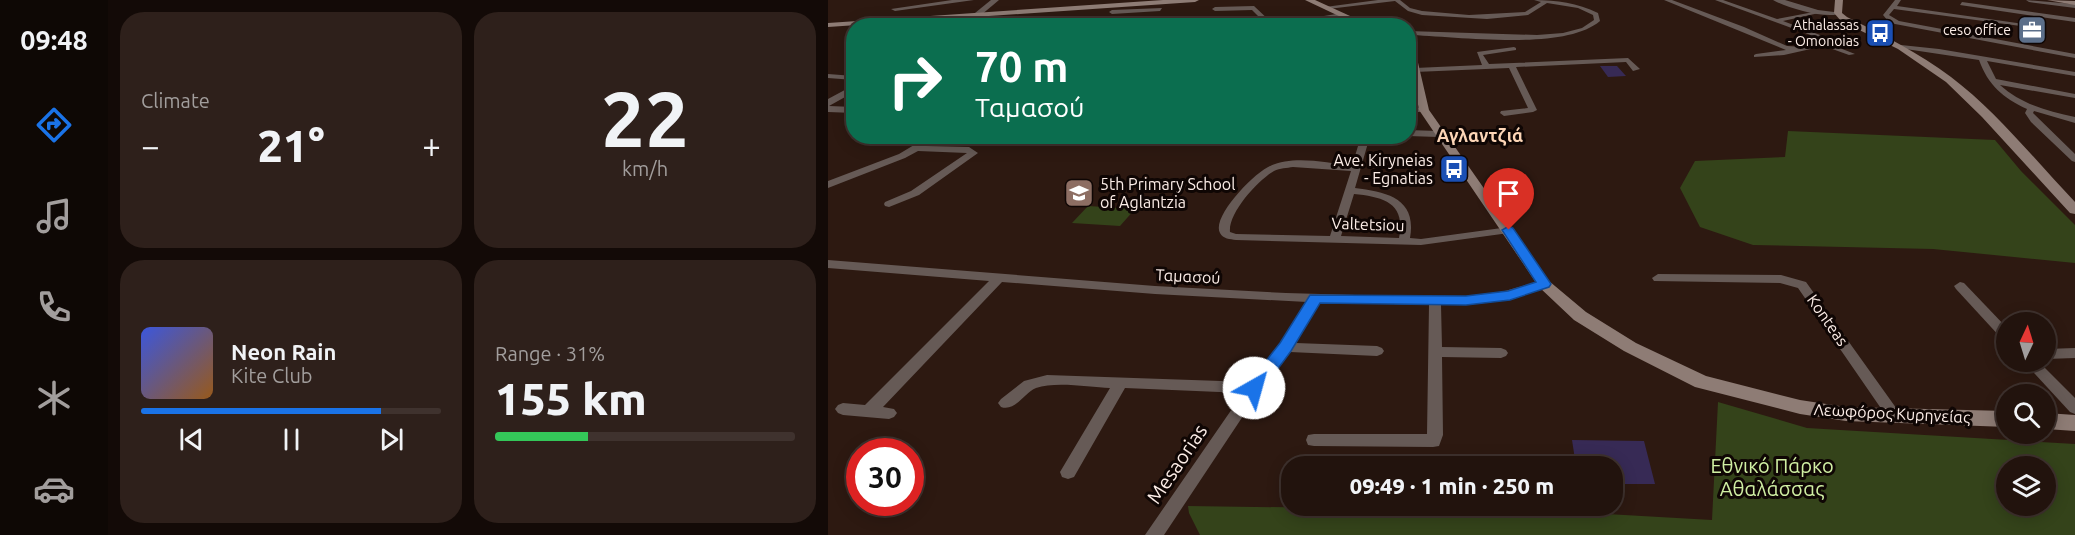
<!DOCTYPE html>
<html lang="en">
<head>
<meta charset="utf-8">
<style>
	body { margin:0; font-family:Ubuntu,sans-serif; background:#2e201b; color:#f1f3f6; height:100vh; display:flex; flex-direction:column; font-size:22px; white-space:nowrap }
	* { box-sizing:border-box; margin:0 }
	p { font-size:20px; color:#a29e9d }
	.icon { flex:none; width:33px; height:33px; fill:none; stroke:currentColor; stroke-width:2; stroke-linecap:round; stroke-linejoin:round }
	.map { position:relative; flex:1; overflow:hidden }
	.sheet { display:flex; flex-direction:column; gap:12px; padding:12px; background:#130a07; width:720px }
	.sheet>* { flex:none }
	.banner { position:absolute; left:18px; top:18px; width:570px; height:126px; border-radius:24px; box-shadow:0 3px 15px #0003,0 0 0 2px #3f322e; background:#0b6e4f; color:#fff; overflow:hidden }
	.needle { width:39px; rotate:4deg }
	.fabs { position:absolute; left:1168px; top:312px; display:grid; gap:12px }
	.fabs a { display:grid; place-items:center; width:60px; height:60px; border-radius:50%; background:#22130d; box-shadow:0 3px 15px #0003,0 0 0 2px #3f322e; font-size:30px }
	.speed { position:absolute; left:18px; top:438px; display:flex; gap:12px; font-size:30px; font-weight:700; text-align:center }
	.speed>* { display:grid; place-content:center; width:78px; height:78px; border-radius:50%; background:#22130d; box-shadow:0 3px 15px #0003,0 0 0 2px #3f322e; line-height:1 }
	.speed .limit { border:9px solid #d22; background:#fff; color:#111 }
	.pin { position:absolute; display:grid; place-items:center; width:51px; height:51px; color:#fff; margin:-62px -26px; border-radius:50% 50% 50% 0; rotate:-45deg; box-shadow:0 0 6px #0007 }
	.pin .icon { rotate:45deg }
	.me { position:absolute; width:66px; margin:-33px; rotate:38deg; stroke-linejoin:round; filter:drop-shadow(0 0 4px #0008) }
	.turn { display:flex; align-items:center; gap:21px; height:126px; padding:0 30px; font-size:27px }
	.turn .icon { width:78px; height:78px; stroke-width:2.5 }
	.turn b { display:block; font-size:42px; line-height:51px }
	.big { font-size:45px; font-weight:800; line-height:1.1 }
	.sheet .tile { flex:1; display:flex; flex-direction:column; justify-content:center; gap:9px; min-width:0; padding:0 21px; border-radius:24px; background:#2e201b }
	.sheet .dial { align-items:center; gap:0 }
	.dial b { font-size:78px; line-height:1 }
	.song { display:flex; align-items:center; gap:18px }
	.cover { width:72px; height:72px; border-radius:9px; background:linear-gradient(135deg,hsl(230 70% 55%),hsl(30 70% 35%)) }
	.played { height:6px; border-radius:3px; background:linear-gradient(90deg,#1a73e8 80%,#3f322e 80%) }
	.keys { display:flex; justify-content:space-around; direction:ltr }
	.heat { display:flex; justify-content:space-between; align-items:center; font-size:33px; direction:ltr }
	.charge { height:9px; border-radius:4px; background:linear-gradient(90deg,#34c759 31%,#3f322e 0) }
	.sheet .tiles { flex:1; display:grid; gap:12px; grid-template-columns:repeat(2,1fr) }
	.trip { position:absolute; left:453px; top:456px; width:342px; height:60px; border-radius:24px; background:#22130d; box-shadow:0 3px 15px #0003,0 0 0 2px #3f322e; font-weight:800; line-height:60px; text-align:center }
	main { display:flex; flex:1; min-height:0 }
	.menu { display:flex; flex-direction:column; width:108px; justify-content:space-around; align-items:center; background:#0e0805; color:#a29e9d }
	.menu .icon { width:42px; height:42px }
	.menu .current { color:#1a73e8 }
	.menu b { font-size:27px; color:#f1f3f6 }
	.map>svg:first-child { display:block }
	.green { fill:#34431a; fill-rule:evenodd }
	.building { fill:#372a55 }
	.lines { fill:none; stroke-linecap:round; stroke-linejoin:round }
	.minor { fill:#665a56; fill-rule:evenodd }
	.tertiary { fill:#665a56; fill-rule:evenodd }
	.secondary { fill:#8e7c75; fill-rule:evenodd }
	.route { fill:#1a73e8; stroke:#114b97; stroke-width:1.5 }
	.labels { text-anchor:middle; stroke-width:6; stroke-linejoin:round; paint-order:stroke }
	.far-poi-label { font-size:14px; fill:#fcede7; stroke:#0f0604; text-anchor:end }
	.poi-label { font-size:16px; fill:#fcede7; stroke:#0f0604; text-anchor:end }
	.street-label { font-size:16px; fill:#fcede7; stroke:#0f0604 }
	.far-district-label { font-size:18px; font-weight:bold; fill:#fcd5b6; stroke:#0f0604 }
	.near-street-label { font-size:20px; fill:#fcede7; stroke:#0f0604 }
	.near-park-label { font-size:20px; fill:#d0efa3; stroke:#0f0604 }
</style>
</head>
<body>
<main>
<nav class="menu">
<b>09:48</b>
<svg class="icon current" aria-label="directions" viewBox="0 0 24 24"><path d="M12 3l9 9-9 9-9-9zM9 14v-3h6M13 9l2 2-2 2"/></svg>
<svg class="icon" aria-label="music" viewBox="0 0 24 24"><path d="M9 18V5l10-2v13"/><circle cx="6" cy="18" r="3"/><circle cx="16" cy="16" r="3"/></svg>
<svg class="icon" aria-label="phone" viewBox="0 0 24 24"><path d="M5 4h4l2 5-3 2q2 4 5 5l2-3 5 2v4C11 20 4 13 5 4z"/></svg>
<svg class="icon" aria-label="climate" viewBox="0 0 24 24"><path d="M12 3v18M4 7l16 10M4 17L20 7"/></svg>
<svg class="icon" aria-label="car" viewBox="0 0 24 24"><path d="M5 17H2v-5l4-1 3-4h7l3 4 3 1v5h-3M9 17h6M6 11h13"/><circle cx="7" cy="17" r="2"/><circle cx="17" cy="17" r="2"/></svg>
</nav>
<section class="sheet">
<div class="tiles">
<div class="tile"><p>Climate</p>
<div class="heat"><a>−</a><b class="big">21°</b><a>+</a></div>
</div>
<div class="tile dial"><b>22</b><p>km/h</p></div>
<div class="tile">
<div class="song"><i class="cover"></i><div><b>Neon Rain</b><p>Kite Club</p></div></div>
<div class="played"></div>
<div class="keys"><svg class="icon" aria-label="previous" viewBox="0 0 24 24"><path d="M18 5L8 12l10 7zM5 5v14"/></svg><svg class="icon" aria-label="pause" viewBox="0 0 24 24"><path d="M8 5v14M16 5v14"/></svg><svg class="icon" aria-label="next" viewBox="0 0 24 24"><path d="M6 5l10 7-10 7zM19 5v14"/></svg></div>
</div>
<div class="tile"><p>Range · 31%</p><b class="big">155 km</b><div class="charge"></div></div>
</div>
</section>
<div class="map">
<svg width="1247" height="535" viewBox="0 0 1247 535">
	<rect width="100%" height="100%" fill="#2d1911"/>
	<!-- green -->
	<g class="green">
		<path d="M960,131L1167,140L1193,171L1247,225V263L1105,249L925,245L872,227L852,188L867,161L957,157Z"/>
		<path d="M260,206L307,209L292,226L244,223Z"/>
		<path d="M890,402L979,428L1247,444V535H372L361,513L360,506L726,511L884,520ZM1179,466H1218V506H1179Z"/>
	</g>
	<!-- building -->
	<g class="building">
		<path d="M772,66H789L798,76L780,77Z"/>
		<path d="M744,440L816,441L827,484H792L795,496H784V466H748Z"/>
	</g>
	<g class="lines">
		<!-- minor -->
		<g class="minor">
			<path d="M550,0H572L582,8L594,11L641,15L697,12L713,2L706,0C729,0 749,3 770,13L772,21C736,52 628,36 580,35V31L709,35L735,33L754,28L766,20L765,15L750,8L719,3L700,15L659,19L594,15L580,11L567,1L500,9L497,7Z"/>
			<path d="M836,0H844L916,27L959,46L977,47L993,42L988,37L887,0H895L949,19L991,11V13L955,21L992,35L999,43L1027,54L1021,55L996,46L956,55L926,57V55L928,54L958,50Z"/>
			<path d="M1067,0H1073L1069,6L1203,25L1200,27L1066,9L1061,15L1071,21L1247,54V58L1067,24L1060,21L1055,15Z"/>
			<path d="M1198,0L1247,4V8L1201,2Z"/>
			<path d="M1134,2L1247,18V22L1132,5Z"/>
			<path d="M426,6L445,24L515,13L518,15L459,26H440L424,10L387,11L384,9L387,7Z"/>
			<path d="M334,8L332,11L284,14L281,12L284,10Z"/>
			<path d="M249,19L252,21L251,22L238,26H224Z"/>
			<path d="M278,22L281,24L280,25L264,26Z"/>
			<path d="M136,23L156,26H133Z"/>
			<path d="M1073,45L1111,49L1247,72V76L1159,61L1168,79L1247,94V98L1172,85C1193,104 1219,111 1247,117V123L1206,111L1205,113L1247,154V162L1244,161L1203,122L1197,113L1199,109C1175,98 1160,85 1151,60L1071,48V46Z"/>
			<path d="M686,47L688,48V50L655,55L661,64L800,58L812,69L805,71L798,62L688,67L709,110L705,112L676,116L672,113L673,111L700,108L681,68L587,72L583,70L587,68L654,65L649,52Z"/>
			<path d="M0,74L26,76V80L0,78Z"/>
			<path d="M580,107L596,108L600,110L596,112H580Z"/>
			<path d="M101,136H112L98,146L141,147L150,153L91,195L61,207L57,206L56,204L57,202L83,191L139,153L90,151L77,158L0,188V181L71,154Z"/>
			<path d="M533,136H542L527,188C560,192 589,199 582,238L593,239L681,227L687,230L681,233L593,245L408,240C402,239 395,239 392,233C383,217 427,172 442,166C467,155 498,163 524,166ZM465,167L523,171L502,236L408,234L402,232C400,213 430,180 446,171C452,168 459,168 465,167ZM526,194C556,197 578,203 571,238L513,236Z"/>
			<path d="M0,260L327,286L458,293L597,297L646,296L670,293L716,280L722,284L720,287C685,299 651,305 613,305L614,347L673,348L678,350L680,353L678,356L673,358L614,357L615,435L611,446L605,447L486,446L480,445L478,440L480,435L486,434H599L601,305L492,302L468,343L549,346L554,348L556,351L554,354L549,356L462,352L431,392L336,535H317L415,393L297,388L246,477L240,479L234,477L232,472L282,388C262,387 227,381 208,388C196,393 187,412 173,407L170,403L173,399L196,381L219,375L422,382L453,344L479,302L327,294L174,282L55,407L66,409L69,413L66,417L61,419L15,415L10,413L7,409L10,405L15,403L37,405L161,281L0,268Z"/>
			<path d="M830,274L953,275L978,282L1071,412L1074,416L1071,420L1066,422L1061,420L970,288L952,283L826,281L824,278Z"/>
			<path d="M1132,282L1136,283L1179,328V341L1174,339L1128,289L1126,286Z"/>
			<path d="M1247,348V358L1218,359V349Z"/>
			<path d="M1196,362H1211L1247,398V414L1242,412Z"/>
		</g>
		<!-- tertiary -->
		<g class="tertiary">
			<path d="M124,0H146L67,11L63,9Z"/>
			<path d="M163,0H171L140,26H131Z"/>
			<path d="M945,0H957L990,10L1014,13C1000,20 959,8 945,0Z"/>
			<path d="M26,85V92L1,106L26,107V113L0,112V99Z"/>
			<path d="M580,130L610,131L616,134L610,137L580,136Z"/>
		</g>
		<!-- secondary -->
		<g class="secondary">
			<path d="M335,0H371L367,2L0,27V23Z"/>
			<path d="M477,0H487L544,26H532Z"/>
			<path d="M1007,0H1015L1014,13L1019,17C1055,35 1091,53 1123,77C1168,111 1208,161 1247,202V214L1242,213L1154,117L1118,82L1070,49L1013,21L1006,13Z"/>
			<path d="M1219,0L1247,1V5Z"/>
			<path d="M580,48L588,54L601,110L721,281L758,312L808,343L878,376L972,400L1018,407L1179,411V427L1018,421L972,414L867,387L796,351L746,320L711,287L591,110Z"/>
			<path d="M1218,413L1247,415V431L1218,429Z"/>
		</g>
	</g>
	<!-- route -->
	<path class="route" d="M681,226L685,228L721,281L723,284L721,287L682,300L638,305L492,303L463,351L432,393L426,395L420,393L418,388L420,384L452,343L482,295L638,296L680,291L708,282L674,230Z"/>
	<!-- icons -->
	<defs>
		<g id="office-square" transform="scale(1.5)"><rect x="-9" y="-9" width="18" height="18" rx="4" fill="#5c6f8a" stroke="#0f0604"/><path d="M-6-3h4V-5.5h4V-3h4V5H-6ZM-1-4.5V-3h2v-1.5ZM-6 0V1H6V0Z" fill="#fff"/></g>
		<g id="bus-square" transform="scale(1.5)"><rect x="-9" y="-9" width="18" height="18" rx="4" fill="#1a4fb4" stroke="#0f0604"/><path d="M-5-6H5V4H4V6H2V4H-2V6H-4V4H-5ZM-3.5-4V0h7V-4ZM-3.5 1.2v1.5H-2V1.2ZM2 1.2v1.5H3.5V1.2Z" fill="#fff"/></g>
		<g id="school-square" transform="scale(1.5)"><rect x="-9" y="-9" width="18" height="18" rx="4" fill="#8d6e63" stroke="#0f0604"/><path d="M0-5L7-2L0 1L-7-2ZM-4 1L0 2.5L4 1V4Q0 6-4 4Z" fill="#fff"/></g>
	</defs>
	<g fill-rule="evenodd">
		<use href="#office-square" x="1204" y="30"/>
		<use href="#bus-square" x="1052" y="33"/>
		<use href="#bus-square" x="626" y="169"/>
		<use href="#school-square" x="251" y="193"/>
	</g>
	<g class="labels">
		<!-- far-poi labels -->
		<g class="far-poi-label">
			<text x="1031" y="30">Athalassas<tspan x="1031" dy="16">- Omonoias</tspan></text>
			<text x="1183" y="35">ceso office</text>
		</g>
		<!-- poi labels -->
		<g class="poi-label">
			<text x="605" y="166">Ave. Kiryneias<tspan x="605" dy="18">- Egnatias</tspan></text>
			<text x="272" y="190" text-anchor="start">5th Primary School<tspan x="272" dy="18">of Aglantzia</tspan></text>
		</g>
		<!-- street labels -->
		<g class="street-label">
			<text transform="translate(540 224) rotate(2)" y="6">Valtetsiou</text>
			<text transform="translate(360 276) rotate(3)" y="6">Ταμασού</text>
			<text transform="translate(1000 320) rotate(55)" y="6">Konteas</text>
			<text transform="translate(1064 413) rotate(3)" y="6">Λεωφόρος Κυρηνείας</text>
		</g>
		<!-- far-district labels -->
		<g class="far-district-label">
			<text x="652" y="142">Αγλαντζιά</text>
		</g>
		<!-- near-street labels -->
		<g class="near-street-label">
			<text transform="translate(349 464) rotate(-56)" y="7">Mesaorias</text>
		</g>
		<!-- near-park labels -->
		<g class="near-park-label">
			<text x="944" y="473">Εθνικό Πάρκο<tspan x="944" dy="23">Αθαλάσσας</tspan></text>
		</g>
	</g>
</svg>
<div class="fabs">
<a><svg class="needle" viewBox="-14 -14 28 28"><path d="M0-13l5 13h-10z" fill="#e53935"/><path d="M0 13l5-13h-10z" fill="#a29e9d"/></svg></a>
<a><svg class="icon" aria-label="search" viewBox="0 0 24 24"><circle cx="10" cy="10" r="6"/><path d="M15 15l6 6"/></svg></a>
<a><svg class="icon" aria-label="layers" viewBox="0 0 24 24"><path d="M12 4l9 5-9 5-9-5zM3 14l9 5 9-5"/></svg></a>
</div>
<div class="speed"><div class="limit">30</div></div>
<div class="pin" style="left:681px;top:230px;background:#d93025"><svg class="icon" aria-label="arrive" viewBox="0 0 24 24"><path d="M6 21V4h12l-3 4 3 4H6"/></svg></div>
<svg class="me" style="left:426px;top:388px" viewBox="-20 -20 40 40"><circle r="19" fill="#fff"/><path d="M0-13L10 11 0 6-10 11z" fill="#1a73e8"/></svg>
<div class="trip">09:49 · 1 min · 250 m</div>
<div class="banner">
<div class="turn"><svg class="icon" aria-label="right" viewBox="0 0 24 24"><path d="M7 20v-9h11M14 6l5 5-5 5"/></svg><div><b>70 m</b>Ταμασού</div></div>
</div>
</div>
</main>
</body>
</html>
